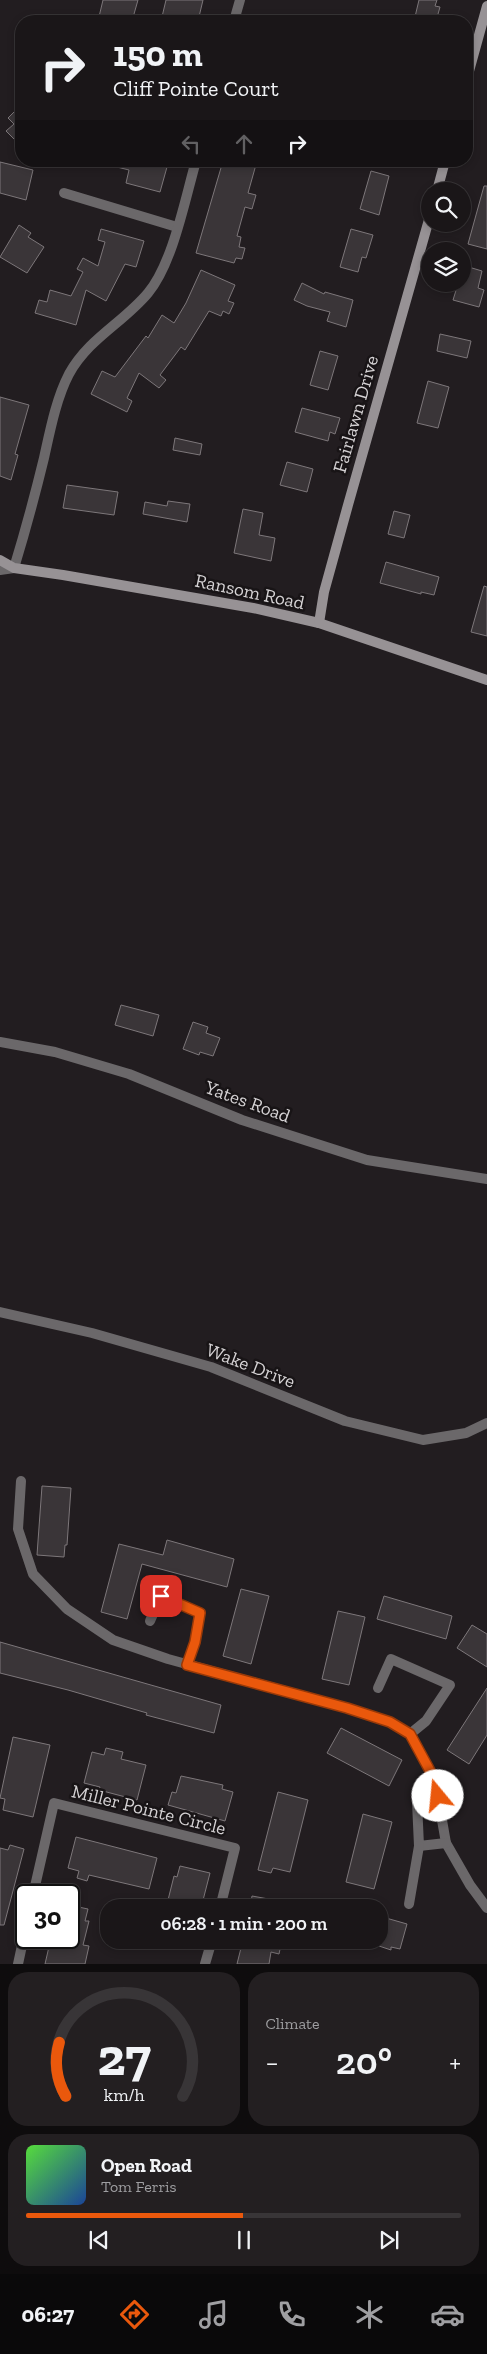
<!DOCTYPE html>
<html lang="en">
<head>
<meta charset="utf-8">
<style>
	body { margin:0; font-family:"Zilla Slab",serif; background:#231f21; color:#f1f3f6; height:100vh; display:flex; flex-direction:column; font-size:19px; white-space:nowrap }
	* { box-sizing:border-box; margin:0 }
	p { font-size:16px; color:#9f9fa2 }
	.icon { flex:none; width:28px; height:28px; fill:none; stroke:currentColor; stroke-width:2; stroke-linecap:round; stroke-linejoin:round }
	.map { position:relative; height:1964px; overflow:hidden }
	.panel { display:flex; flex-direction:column; gap:8px; padding:8px; background:#0e0c0d; flex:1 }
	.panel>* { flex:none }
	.top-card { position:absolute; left:15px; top:15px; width:458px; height:152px; border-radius:20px; box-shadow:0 2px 8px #0003,0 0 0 1px #383537; background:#1a1618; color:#f1f3f6; overflow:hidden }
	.fabs { position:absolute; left:421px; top:182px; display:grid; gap:10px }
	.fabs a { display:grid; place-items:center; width:50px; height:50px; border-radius:50%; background:#1a1618; box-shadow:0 2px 8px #0003,0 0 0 1px #383537; font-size:25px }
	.speed { position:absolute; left:15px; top:1884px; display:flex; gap:10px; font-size:25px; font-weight:700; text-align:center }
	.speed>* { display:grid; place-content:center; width:65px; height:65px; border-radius:50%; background:#1a1618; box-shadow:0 2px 8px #0003,0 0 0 1px #383537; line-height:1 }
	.speed .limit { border:2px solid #111; border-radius:8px; background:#fff; color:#111 }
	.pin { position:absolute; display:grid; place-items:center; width:42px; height:42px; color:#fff; margin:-21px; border-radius:10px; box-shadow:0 2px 8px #0006 }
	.me { position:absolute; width:55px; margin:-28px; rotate:343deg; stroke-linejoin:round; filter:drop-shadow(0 0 4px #0008) }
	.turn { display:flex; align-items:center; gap:18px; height:105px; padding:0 15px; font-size:22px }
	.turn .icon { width:65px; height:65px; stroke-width:2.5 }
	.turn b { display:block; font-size:35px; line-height:42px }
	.lanes { display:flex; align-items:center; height:48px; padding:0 15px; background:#0003; justify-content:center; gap:25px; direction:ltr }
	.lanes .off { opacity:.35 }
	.big { font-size:38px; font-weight:600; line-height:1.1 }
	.panel .card { flex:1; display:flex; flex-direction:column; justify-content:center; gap:8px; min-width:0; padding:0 18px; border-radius:20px; background:#231f21 }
	.panel .dial { align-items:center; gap:0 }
	.dial svg { height:130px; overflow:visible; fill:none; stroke:#383537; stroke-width:7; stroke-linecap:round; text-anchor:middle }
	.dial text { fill:#f1f3f6; stroke:none }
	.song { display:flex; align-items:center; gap:15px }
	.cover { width:60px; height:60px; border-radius:8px; background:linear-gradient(135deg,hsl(110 70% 55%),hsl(220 70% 35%)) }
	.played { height:5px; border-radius:2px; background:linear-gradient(90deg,#ea580c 50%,#383537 50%) }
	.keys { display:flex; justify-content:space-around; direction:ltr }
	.heat { display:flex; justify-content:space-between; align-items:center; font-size:28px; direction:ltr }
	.panel .tiles { flex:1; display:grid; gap:8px; grid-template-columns:1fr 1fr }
	.card:last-child { grid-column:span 2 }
	.trip { position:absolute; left:100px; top:1899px; width:288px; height:50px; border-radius:20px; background:#1a1618; box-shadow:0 2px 8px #0003,0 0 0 1px #383537; font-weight:600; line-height:50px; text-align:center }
	.dock { display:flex; height:80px; justify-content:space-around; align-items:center; background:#0a090a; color:#9f9fa2 }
	.dock .icon { width:35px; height:35px }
	.dock .selected { color:#ea580c }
	.dock b { font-size:22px; color:#f1f3f6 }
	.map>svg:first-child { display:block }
	.building { fill:#3a3538; stroke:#7d777a }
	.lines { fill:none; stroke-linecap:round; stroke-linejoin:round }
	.street { stroke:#6b686a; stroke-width:10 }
	.secondary { stroke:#979295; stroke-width:10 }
	.route-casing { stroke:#983908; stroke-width:12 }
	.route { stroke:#ea580c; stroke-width:9 }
	.labels { text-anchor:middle; stroke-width:5; stroke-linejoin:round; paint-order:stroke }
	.street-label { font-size:19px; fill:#d5d2d4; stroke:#181416 }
</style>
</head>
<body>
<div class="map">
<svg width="487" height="1964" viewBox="0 0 487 1964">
	<rect width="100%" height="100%" fill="#221d20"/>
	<!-- building -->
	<g class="building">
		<path d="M103,0H138L132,21H98Z"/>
		<path d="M166,0H203L198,21H161Z"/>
		<path d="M419,0H437L435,6L440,7L436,21H414Z"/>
		<path d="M21,105V146L6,131L14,124L8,118Z"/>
		<path d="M110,161H146L167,167L160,192L126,183L129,170L109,165Z"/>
		<path d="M223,161H257L248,193L256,195L252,209L245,207L237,236L241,237L239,247L245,248L242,259L236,258L234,263L196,253Z"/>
		<path d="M0,162L33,170L26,200L0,193Z"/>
		<path d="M371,171L389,176L379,215L360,209Z"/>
		<path d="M484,186H487V249L468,244Z"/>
		<path d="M19,225L31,233L28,237L44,247L27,273L0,257Z"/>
		<path d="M101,229L144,241L136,267L125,264L106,301L86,290L76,325L35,313L39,300L47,302L50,290L71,296L83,272L77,269L83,258L98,266L105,242L98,240Z"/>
		<path d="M351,229L373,235L366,258L362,257L358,272L340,267Z"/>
		<path d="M462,265L482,271L478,288L484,290L479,307L453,300L458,284H462Z"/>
		<path d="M201,270L235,285L228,301L234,303L229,314L223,311L221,316L209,311L185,350L181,347L160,375L166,380L159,388L139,373L127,398L132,401L127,412L91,394L102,371L115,377L146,336L148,338L162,315L174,323L186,303Z"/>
		<path d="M302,283L324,294L325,292L353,300L346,327L327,321L330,312L307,306L294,300Z"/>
		<path d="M440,334L471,341L467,358L437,351Z"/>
		<path d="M320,351L338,356L328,390L310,385Z"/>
		<path d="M428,381L449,387L438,428L417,423Z"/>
		<path d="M0,397L29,405L15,454L18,455L11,480L0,476Z"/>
		<path d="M302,408L340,418L335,434L330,432L328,441L295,432Z"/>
		<path d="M175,438L202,444L200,455L173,450Z"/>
		<path d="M287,462L313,469L307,492L280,485Z"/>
		<path d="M67,485L118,492L114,515L63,508Z"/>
		<path d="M168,501L190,504L187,522L143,514L145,502L167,506Z"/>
		<path d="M243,509L263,513L259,535L275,538L271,561L234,553Z"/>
		<path d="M394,511L410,515L404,538L388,534Z"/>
		<path d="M386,562L439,577L434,595L421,592V594L380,583Z"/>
		<path d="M484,586L487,587V636L471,632Z"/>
		<path d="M121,1005L159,1015L153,1036L115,1025Z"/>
		<path d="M193,1022L208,1027L206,1033L220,1038L213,1056L200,1052L199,1055L183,1049Z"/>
		<path d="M42,1486L71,1488L67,1545H65L64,1557L37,1555Z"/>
		<path d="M167,1540L234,1559L227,1587L142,1564L127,1619L101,1612L119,1544L163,1555Z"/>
		<path d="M241,1589L269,1596L251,1664L223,1656Z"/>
		<path d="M384,1596L452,1616L446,1639L377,1619Z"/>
		<path d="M338,1611L365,1617L349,1685L322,1679Z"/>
		<path d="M472,1625L487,1634V1667L457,1648Z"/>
		<path d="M0,1642L221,1705L214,1733L146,1715L147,1713L68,1690L0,1673Z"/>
		<path d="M487,1688V1735L469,1764L447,1750Z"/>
		<path d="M341,1728L402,1760L389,1786L327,1753Z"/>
		<path d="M13,1737L50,1745L33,1817L3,1810L5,1799L0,1798Z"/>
		<path d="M106,1748L123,1752L121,1759L146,1765L137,1800L99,1790L100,1787L84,1783L92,1752L104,1755Z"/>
		<path d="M181,1776L223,1785L222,1789L233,1792L225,1821L168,1805L172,1792L176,1793Z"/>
		<path d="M278,1792L308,1800L290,1872L273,1868L271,1873L258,1870Z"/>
		<path d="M363,1814L392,1822L374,1889L346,1882Z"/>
		<path d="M76,1837L157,1858L149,1889L89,1875L87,1881L77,1878L79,1871L68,1868Z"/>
		<path d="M10,1845L24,1849L4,1925H0V1848L8,1850Z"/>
		<path d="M180,1866L210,1873L201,1908H166L174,1876L177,1877Z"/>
		<path d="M252,1896L285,1902V1908H250Z"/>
		<path d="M69,1905L88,1909L85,1921H89L83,1945L89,1946L85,1964H45L51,1938H69Z"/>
		<path d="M379,1916L407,1924L400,1949L391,1947V1950L379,1946Z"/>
		<path d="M243,1940H282L279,1954L271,1952L269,1964H237Z"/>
	</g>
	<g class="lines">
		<!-- street -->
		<g class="street">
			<path d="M234,21L240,0"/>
			<path d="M64,193L177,227"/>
			<path d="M0,570L14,568C25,532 35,495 44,458C50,431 56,399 69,374C89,338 123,323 148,293C173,263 185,199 196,161"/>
			<path d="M0,1042L55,1052L129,1074L242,1120L367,1160L487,1179"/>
			<path d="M0,1312L92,1333L211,1367L345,1421L423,1440L466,1433L487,1423"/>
			<path d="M21,1481L18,1529L33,1574L67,1609L113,1640L168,1659L347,1708L390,1722L410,1734L435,1780L446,1843L470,1885L487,1908"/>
			<path d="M150,1621L161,1596L200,1613L195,1642L187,1665"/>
			<path d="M378,1688L391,1659L450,1685L426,1721L410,1734"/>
			<path d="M417,1802L419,1846L446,1843"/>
			<path d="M33,1895L54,1803L235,1848L220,1908"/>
			<path d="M409,1904L419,1846"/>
			<path d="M18,1964L26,1927"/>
			<path d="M205,1964L212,1940"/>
		</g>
		<!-- secondary -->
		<g class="secondary">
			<path d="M466,82L487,6"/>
			<path d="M437,191L445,161"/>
			<path d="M0,560L14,568L63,575L253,608L319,623L487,680"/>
			<path d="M319,623L324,592L348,505L430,216"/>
		</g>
	</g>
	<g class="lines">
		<!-- route casing -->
		<g class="route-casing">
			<path id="route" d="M161,1596L200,1613L195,1642L187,1665L347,1708L390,1722L410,1734L435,1780L438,1796"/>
		</g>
		<!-- route -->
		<use href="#route" class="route"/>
	</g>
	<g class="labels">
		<!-- street labels -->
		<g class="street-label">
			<text transform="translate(355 414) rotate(-74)" y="7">Fairlawn Drive</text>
			<text transform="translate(250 591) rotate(12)" y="7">Ransom Road</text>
			<text transform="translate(248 1101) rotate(20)" y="7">Yates Road</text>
			<text transform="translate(251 1365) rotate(21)" y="7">Wake Drive</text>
			<text transform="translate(149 1809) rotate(14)" y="7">Miller Pointe Circle</text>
		</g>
	</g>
</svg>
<div class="fabs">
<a><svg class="icon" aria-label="search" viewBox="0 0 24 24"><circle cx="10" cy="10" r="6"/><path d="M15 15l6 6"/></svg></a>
<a><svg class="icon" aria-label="layers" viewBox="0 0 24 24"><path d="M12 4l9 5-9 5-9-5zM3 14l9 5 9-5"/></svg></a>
</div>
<div class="speed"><div class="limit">30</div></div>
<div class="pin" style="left:161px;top:1596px;background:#d93025"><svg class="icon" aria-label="arrive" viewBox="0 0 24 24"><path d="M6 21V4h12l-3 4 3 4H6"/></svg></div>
<svg class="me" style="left:438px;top:1796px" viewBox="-20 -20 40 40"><circle r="19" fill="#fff"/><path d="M0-13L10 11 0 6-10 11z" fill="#ea580c"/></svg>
<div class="trip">06:28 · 1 min · 200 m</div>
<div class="top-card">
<div class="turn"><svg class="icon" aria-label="right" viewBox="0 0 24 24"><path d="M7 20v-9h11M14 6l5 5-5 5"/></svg><div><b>150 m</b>Cliff Pointe Court</div></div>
<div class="lanes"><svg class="icon off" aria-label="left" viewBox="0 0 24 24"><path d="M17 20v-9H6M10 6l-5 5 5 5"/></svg><svg class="icon off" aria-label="ahead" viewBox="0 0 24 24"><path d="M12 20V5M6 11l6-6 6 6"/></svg><svg class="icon" aria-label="right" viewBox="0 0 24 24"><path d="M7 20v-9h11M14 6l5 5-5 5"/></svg></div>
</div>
</div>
<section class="panel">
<div class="tiles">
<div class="card dial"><svg viewBox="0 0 100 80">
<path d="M14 69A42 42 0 1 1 86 69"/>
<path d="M14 69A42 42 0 0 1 10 36" stroke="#ea580c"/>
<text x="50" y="56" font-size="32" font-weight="700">27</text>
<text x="50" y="72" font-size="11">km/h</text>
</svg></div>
<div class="card"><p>Climate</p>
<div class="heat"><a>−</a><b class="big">20°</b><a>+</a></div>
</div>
<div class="card">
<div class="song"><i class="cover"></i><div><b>Open Road</b><p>Tom Ferris</p></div></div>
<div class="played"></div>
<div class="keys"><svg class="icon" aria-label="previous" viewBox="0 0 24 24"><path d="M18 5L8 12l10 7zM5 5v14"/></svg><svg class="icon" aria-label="pause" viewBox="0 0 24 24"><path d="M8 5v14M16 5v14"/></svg><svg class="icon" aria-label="next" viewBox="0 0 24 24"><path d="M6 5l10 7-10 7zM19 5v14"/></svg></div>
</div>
</div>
</section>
<nav class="dock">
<b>06:27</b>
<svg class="icon selected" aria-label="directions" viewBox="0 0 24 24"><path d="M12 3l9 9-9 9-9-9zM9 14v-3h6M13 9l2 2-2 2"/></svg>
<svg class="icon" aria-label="music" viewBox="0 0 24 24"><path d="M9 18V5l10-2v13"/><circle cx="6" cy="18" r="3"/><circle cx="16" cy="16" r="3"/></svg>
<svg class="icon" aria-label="phone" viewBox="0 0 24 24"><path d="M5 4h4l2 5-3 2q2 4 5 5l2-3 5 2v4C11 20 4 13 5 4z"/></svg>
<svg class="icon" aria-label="climate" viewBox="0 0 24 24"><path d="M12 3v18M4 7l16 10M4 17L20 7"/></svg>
<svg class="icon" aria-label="car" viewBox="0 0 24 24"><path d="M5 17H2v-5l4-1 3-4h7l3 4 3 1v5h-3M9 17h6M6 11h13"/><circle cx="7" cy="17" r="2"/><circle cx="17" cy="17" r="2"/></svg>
</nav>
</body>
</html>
